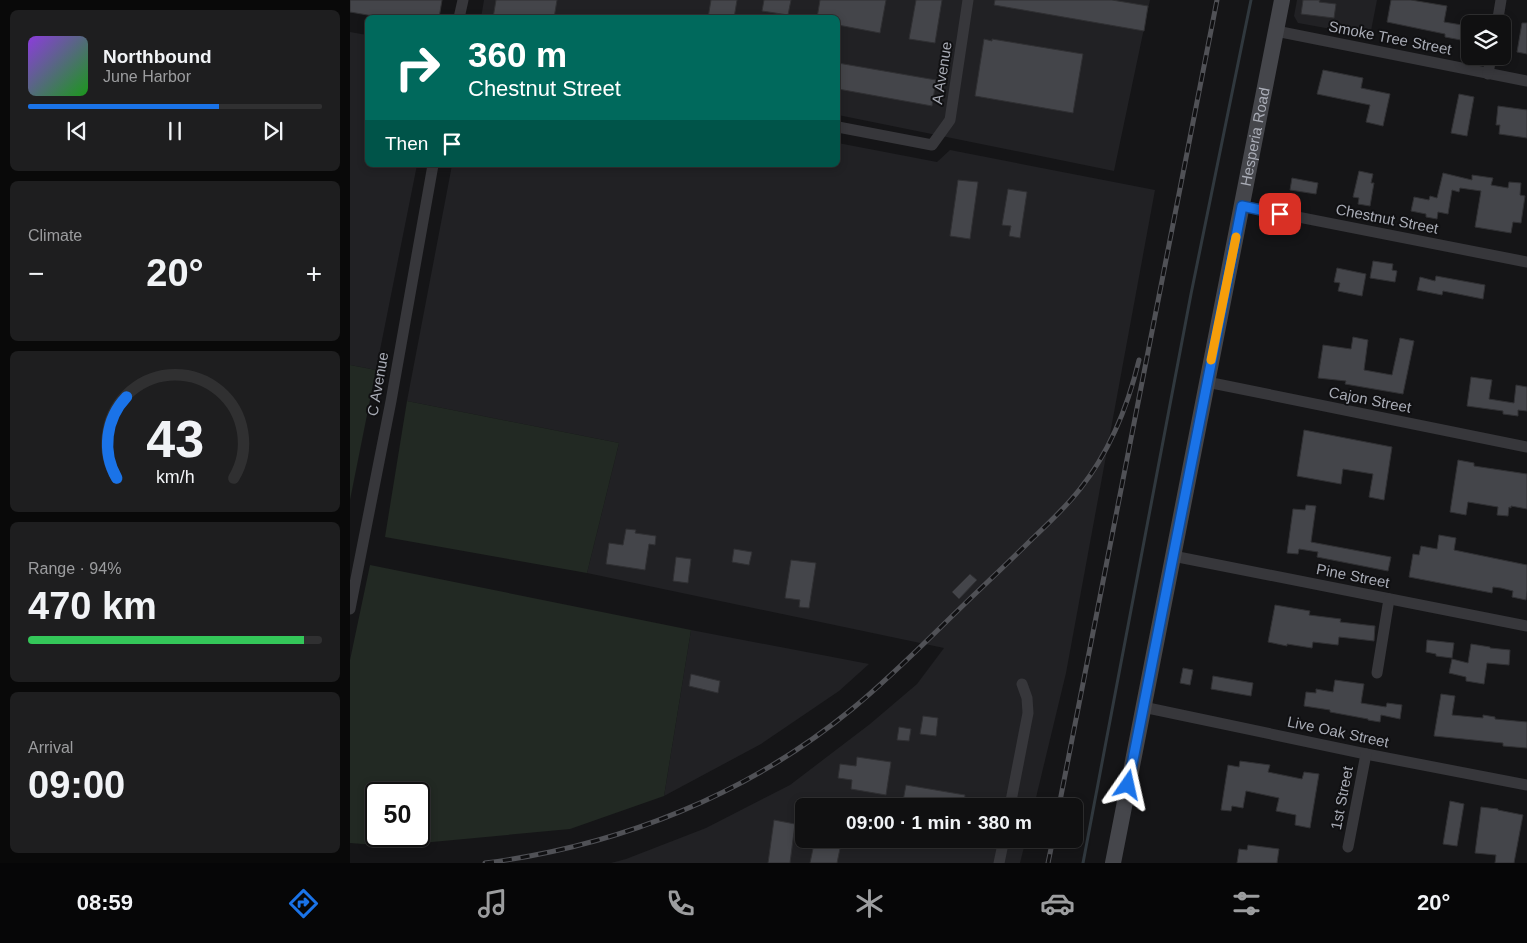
<!DOCTYPE html>
<html lang="en">
<head>
<meta charset="utf-8">
<style>
	body { margin:0; font-family:Arial,sans-serif; background:#1e1e1f; color:#f1f3f6; height:100vh; display:flex; flex-direction:column; font-size:19px; white-space:nowrap }
	* { box-sizing:border-box; margin:0 }
	p { font-size:16px; color:#9c9d9f }
	.icon { flex:none; width:28px; height:28px; fill:none; stroke:currentColor; stroke-width:2; stroke-linecap:round; stroke-linejoin:round }
	.map { position:relative; flex:1; overflow:hidden }
	.drawer { display:flex; flex-direction:column; gap:10px; padding:10px; background:#090909; width:350px }
	.drawer>* { flex:none }
	.top-card { position:absolute; left:15px; top:15px; width:475px; height:152px; border-radius:8px; box-shadow:0 2px 8px #0003,0 0 0 1px #303031; background:#00695c; color:#fff; overflow:hidden }
	.fabs { position:absolute; left:1111px; top:15px; display:grid; gap:10px }
	.fabs a { display:grid; place-items:center; width:50px; height:50px; border-radius:8px; background:#101011; box-shadow:0 2px 8px #0003,0 0 0 1px #303031; font-size:25px }
	.speed { position:absolute; left:15px; top:782px; display:flex; gap:10px; font-size:25px; font-weight:700; text-align:center }
	.speed>* { display:grid; place-content:center; width:65px; height:65px; border-radius:50%; background:#101011; box-shadow:0 2px 8px #0003,0 0 0 1px #303031; line-height:1 }
	.speed .limit { border:2px solid #111; border-radius:8px; background:#fff; color:#111 }
	.pin { position:absolute; display:grid; place-items:center; width:42px; height:42px; color:#fff; margin:-21px; border-radius:10px; box-shadow:0 2px 8px #0006 }
	.me { position:absolute; width:55px; margin:-28px; rotate:11deg; stroke-linejoin:round; filter:drop-shadow(0 0 4px #0008) }
	.turn { display:flex; align-items:center; gap:18px; height:105px; padding:0 20px; font-size:22px }
	.turn .icon { width:65px; height:65px; stroke-width:2.5 }
	.turn b { display:block; font-size:35px; line-height:42px }
	.then { display:flex; align-items:center; height:48px; padding:0 20px; background:#0003; gap:10px; font-size:19px }
	.big { font-size:38px; font-weight:600; line-height:1.1 }
	.drawer .tile { flex:1; display:flex; flex-direction:column; justify-content:center; gap:8px; min-width:0; padding:0 18px; border-radius:8px; background:#1e1e1f }
	.drawer .dial { align-items:center; gap:0 }
	.dial svg { height:130px; overflow:visible; fill:none; stroke:#303031; stroke-width:7; stroke-linecap:round; text-anchor:middle }
	.dial text { fill:#f1f3f6; stroke:none }
	.song { display:flex; align-items:center; gap:15px }
	.cover { width:60px; height:60px; border-radius:8px; background:linear-gradient(135deg,hsl(270 70% 55%),hsl(120 70% 35%)) }
	.played { height:5px; border-radius:2px; background:linear-gradient(90deg,#1a73e8 65%,#303031 65%) }
	.keys { display:flex; justify-content:space-around; direction:ltr }
	.heat { display:flex; justify-content:space-between; align-items:center; font-size:28px; direction:ltr }
	.charge { height:8px; border-radius:4px; background:linear-gradient(90deg,#34c759 94%,#303031 0) }
	.trip { position:absolute; left:445px; top:798px; width:288px; height:50px; border-radius:8px; background:#101011; box-shadow:0 2px 8px #0003,0 0 0 1px #303031; font-weight:600; line-height:50px; text-align:center }
	.dock { display:flex; height:80px; justify-content:space-around; align-items:center; background:#060607; color:#9c9d9f }
	.dock .icon { width:35px; height:35px }
	.dock .selected { color:#1a73e8 }
	.dock b { font-size:22px; color:#f1f3f6 }
	main { display:flex; flex:1; min-height:0 }
	.map>svg:first-child { display:block }
	.built { fill:#212124 }
	.green { fill:#222923; fill-rule:evenodd }
	.lines { fill:none; stroke-linecap:round; stroke-linejoin:round }
	.stream { stroke:#30383e; stroke-width:3 }
	.building { fill:#44454a; stroke:#303033 }
	.street { stroke:#37373b; stroke-width:11 }
	.secondary { stroke:#45464b; stroke-width:16 }
	.rail-casing { stroke:#505156; stroke-width:5 }
	.rail { stroke:#101012; stroke-width:3; stroke-dasharray:9; stroke-linecap:butt }
	.route-casing { stroke:#114b97; stroke-width:12 }
	.route { stroke:#1a73e8; stroke-width:9 }
	.slow { stroke:#f59e0b; stroke-width:9 }
	.labels { text-anchor:middle; stroke-width:4; stroke-linejoin:round; paint-order:stroke }
	.street-label { font-size:15px; fill:#a9acb6; stroke:#101012 }
</style>
</head>
<body>
<main>
<section class="drawer">
<div class="tile">
<div class="song"><i class="cover"></i><div><b>Northbound</b><p>June Harbor</p></div></div>
<div class="played"></div>
<div class="keys"><svg class="icon" aria-label="previous" viewBox="0 0 24 24"><path d="M18 5L8 12l10 7zM5 5v14"/></svg><svg class="icon" aria-label="pause" viewBox="0 0 24 24"><path d="M8 5v14M16 5v14"/></svg><svg class="icon" aria-label="next" viewBox="0 0 24 24"><path d="M6 5l10 7-10 7zM19 5v14"/></svg></div>
</div>
<div class="tile"><p>Climate</p>
<div class="heat"><a>−</a><b class="big">20°</b><a>+</a></div>
</div>
<div class="tile dial"><svg viewBox="0 0 100 80">
<path d="M14 69A42 42 0 1 1 86 69"/>
<path d="M14 69A42 42 0 0 1 20 19" stroke="#1a73e8"/>
<text x="50" y="56" font-size="32" font-weight="700">43</text>
<text x="50" y="72" font-size="11">km/h</text>
</svg></div>
<div class="tile"><p>Range · 94%</p><b class="big">470 km</b><div class="charge"></div></div>
<div class="tile"><p>Arrival</p><b class="big">09:00</b></div>
</section>
<div class="map">
<svg width="1177" height="863" viewBox="0 0 1177 863">
	<rect width="100%" height="100%" fill="#151517"/>
	<!-- built -->
	<g class="built">
		<path d="M134,0H800L764,171L488,115V18H131Z"/>
		<path d="M947,0H1027L1020,36L948,23L944,16Z"/>
		<path d="M0,32L17,35L18,165H67L26,370L0,365Z"/>
		<path d="M488,143L587,162L600,150L805,190L716,673L684,806H454V839H676L670,863H261L276,859L356,828L440,785L520,724L567,684L594,648L237,573L269,443L57,401L102,165H488Z"/>
		<path d="M341,630L519,664L489,691L411,744L314,796Z"/>
	</g>
	<!-- green -->
	<g class="green">
		<path d="M0,365L26,370L0,500Z"/>
		<path d="M57,401L269,443L237,573L35,537Z"/>
		<path d="M20,565L341,630L314,796L220,829L39,846L0,843V660ZM26,794H69V836H26Z"/>
	</g>
	<g class="lines">
		<!-- stream -->
		<path class="stream" d="M733,863L841,294L901,0"/>
	</g>
	<!-- building -->
	<g class="building">
		<path d="M0,0H92L89,18H35L0,12Z"/>
		<path d="M146,0H207L204,18H143Z"/>
		<path d="M361,0H387L384,18H358Z"/>
		<path d="M414,0H441L438,15L412,11Z"/>
		<path d="M470,0H536L530,33L488,25V18H467Z"/>
		<path d="M566,0H592L585,43L559,39Z"/>
		<path d="M645,0H762L798,6L794,31L644,5Z"/>
		<path d="M953,0H970L969,2L986,4L984,18L951,14Z"/>
		<path d="M1041,0H1061L1097,6L1094,22L1112,25L1111,28L1118,29L1116,41L1095,37V34L1037,22Z"/>
		<path d="M1172,23H1177V54L1167,52Z"/>
		<path d="M634,39L642,41V39L733,54L723,113L625,96Z"/>
		<path d="M488,63L586,80L582,106L488,89Z"/>
		<path d="M973,70L1013,78L1011,88L1040,94L1033,126L1016,122L1020,105L967,94Z"/>
		<path d="M1109,94L1124,97L1117,136L1101,133Z"/>
		<path d="M1148,106L1177,110V138L1149,134L1150,125H1146Z"/>
		<path d="M1009,171L1023,174L1021,183H1024L1020,206L1008,204L1009,198L1003,197Z"/>
		<path d="M1093,173L1122,180V175L1143,178L1141,185L1158,188L1159,182L1171,183L1170,195L1175,196L1171,223L1163,222L1161,233L1125,227L1131,191L1110,188L1109,192L1102,190L1098,214L1088,212L1087,219L1076,217V214L1061,211L1064,197L1079,200L1080,196L1087,198Z"/>
		<path d="M942,178L968,183L966,194L940,190Z"/>
		<path d="M608,180L628,182L620,239L600,236Z"/>
		<path d="M658,189L677,192L670,238L659,236L661,226L652,225Z"/>
		<path d="M1023,261L1043,264L1042,270L1047,271L1045,282L1020,278Z"/>
		<path d="M987,268L1016,274L1012,296L988,291L990,283L984,282Z"/>
		<path d="M1086,276L1135,285L1133,299L1093,291L1092,295L1067,290L1070,277L1085,281Z"/>
		<path d="M1003,337L1018,340L1014,370L1042,375L1050,338L1064,341L1053,394L995,384L996,381L968,378L973,345L1001,349Z"/>
		<path d="M1121,377L1142,380L1139,399L1164,403L1166,385L1177,387V411L1168,410V416L1153,414V411L1117,406Z"/>
		<path d="M954,430L1042,447L1034,500L1019,497L1023,474L993,469L991,484L947,476Z"/>
		<path d="M1108,460L1124,463V466L1177,474V509L1161,506V508L1159,507L1158,516L1147,515L1148,507L1118,502L1116,515L1100,512Z"/>
		<path d="M956,505L966,506L961,542L1041,557L1038,571L967,557L968,552L949,549L948,554L937,553L943,509L955,510Z"/>
		<path d="M276,529L286,530L285,533L306,536L305,545L299,544L295,570L256,564L259,543L273,545Z"/>
		<path d="M1089,535L1106,538L1104,550L1177,565V591L1176,600L1162,597L1163,591L1151,588L1143,587L1142,593L1059,577L1063,554L1069,555L1071,546L1087,549Z"/>
		<path d="M384,549L402,552L399,565L382,562Z"/>
		<path d="M326,557L341,559L338,583L323,581Z"/>
		<path d="M441,560L466,563L459,608L449,607L450,600L435,598Z"/>
		<path d="M620,574L627,580L609,599L602,592Z"/>
		<path d="M925,605L960,611L959,615L991,619L990,622L1025,626L1024,641L989,637L988,645L963,642L962,648L937,644V646L918,642Z"/>
		<path d="M1077,640L1104,643L1102,658L1086,656V654L1076,652Z"/>
		<path d="M1121,644L1140,647V648L1160,650L1159,665L1137,663L1134,684L1116,681V677L1099,673L1102,659L1118,663Z"/>
		<path d="M833,668L843,670L840,685L830,683Z"/>
		<path d="M341,674L370,681L368,693L339,686Z"/>
		<path d="M863,676L903,683L901,696L861,689Z"/>
		<path d="M985,680L1014,684L1011,703L1036,707L1037,703L1052,705L1050,719L1031,715L1030,722L1018,720V719L980,712V710L954,706L956,692L966,693V689L983,692Z"/>
		<path d="M1091,694L1105,696L1102,715L1133,718V715L1145,717V719L1177,722V748L1153,746V743L1084,736Z"/>
		<path d="M573,716L588,718L586,736L570,734Z"/>
		<path d="M549,727L561,729L559,741L547,740Z"/>
		<path d="M507,757L541,762L536,795L501,789L502,780L488,778L490,764L506,766Z"/>
		<path d="M890,761L920,765L918,772L952,779L954,772L969,774L960,828L945,825L946,815L926,811L929,798L896,791L893,808L882,806L881,811L871,810L878,765L889,767Z"/>
		<path d="M556,785L615,795L614,806H552Z"/>
		<path d="M1100,801L1114,804L1107,846L1093,844Z"/>
		<path d="M1131,807L1148,809V810L1173,815L1164,863H1145L1146,855L1125,853Z"/>
		<path d="M424,820L445,824L440,863H418Z"/>
		<path d="M465,839H492L487,863H460Z"/>
		<path d="M898,845L929,849L927,863H887L889,849L897,850Z"/>
	</g>
	<g class="lines">
		<!-- street -->
		<g class="street">
			<path d="M109,18L113,0"/>
			<path d="M1147,24L1151,0"/>
			<path d="M926,31L1177,81"/>
			<path d="M1138,74L1141,56"/>
			<path d="M488,127L582,145L600,120L618,0"/>
			<path d="M892,206L1177,262"/>
			<path d="M857,382L1177,447"/>
			<path d="M823,556L1177,626"/>
			<path d="M0,609L41,401L83,165"/>
			<path d="M1027,673L1039,599"/>
			<path d="M793,707L1016,754L1177,785"/>
			<path d="M660,806L678,713L677,698L672,684"/>
			<path d="M998,847L1016,754"/>
			<path d="M649,863L654,839"/>
		</g>
		<!-- secondary -->
		<path class="secondary" id="s1" d="M763,863L932,0"/>
		<!-- rail casing -->
		<g class="rail-casing">
			<g id="rail">
				<path d="M709,806L867,0"/>
				<path d="M135,863C269,846 397,795 502,709C546,673 585,632 626,593C645,575 664,557 682,539C699,523 716,507 730,489C760,451 778,406 789,360"/>
				<path d="M698,863L703,839"/>
			</g>
		</g>
		<!-- rail -->
		<use href="#rail" class="rail"/>
	</g>
	<g class="lines">
		<!-- route casing -->
		<g class="route-casing">
			<path id="route" d="M778,785L892,206L930,214"/>
		</g>
		<!-- route -->
		<use href="#route" class="route"/>
		<!-- slow -->
		<path class="slow" d="M861,360L886,237"/>
	</g>
	<g class="labels">
		<!-- street labels -->
		<g class="street-label">
			<text transform="translate(1040 38) rotate(11)" y="5">Smoke Tree Street</text>
			<text transform="translate(592 73) rotate(-81)" y="5">A Avenue</text>
			<text dy="5" stroke="none"><textPath href="#s1" startOffset="740">Hesperia Road</textPath></text>
			<text transform="translate(1037 219) rotate(11)" y="5">Chestnut Street</text>
			<text transform="translate(28 384) rotate(-80)" y="5">C Avenue</text>
			<text transform="translate(1020 400) rotate(11)" y="5">Cajon Street</text>
			<text transform="translate(1003 576) rotate(11)" y="5">Pine Street</text>
			<text transform="translate(988 732) rotate(12)" y="5">Live Oak Street</text>
			<text transform="translate(992 798) rotate(-79)" y="5">1st Street</text>
		</g>
	</g>
</svg>
<div class="fabs">
<a><svg class="icon" aria-label="layers" viewBox="0 0 24 24"><path d="M12 4l9 5-9 5-9-5zM3 14l9 5 9-5"/></svg></a>
</div>
<div class="speed"><div class="limit">50</div></div>
<div class="pin" style="left:930px;top:214px;background:#d93025"><svg class="icon" aria-label="arrive" viewBox="0 0 24 24"><path d="M6 21V4h12l-3 4 3 4H6"/></svg></div>
<svg class="me" style="left:778px;top:785px" viewBox="-20 -20 40 40"><path d="M0-17L14 15 0 8-14 15z" fill="#1a73e8" stroke="#fff" stroke-width="4"/></svg>
<div class="trip">09:00 · 1 min · 380 m</div>
<div class="top-card">
<div class="turn"><svg class="icon" aria-label="right" viewBox="0 0 24 24"><path d="M7 20v-9h11M14 6l5 5-5 5"/></svg><div><b>360 m</b>Chestnut Street</div></div>
<div class="then">Then<svg class="icon" aria-label="arrive" viewBox="0 0 24 24"><path d="M6 21V4h12l-3 4 3 4H6"/></svg></div>
</div>
</div>
</main>
<nav class="dock">
<b>08:59</b>
<svg class="icon selected" aria-label="directions" viewBox="0 0 24 24"><path d="M12 3l9 9-9 9-9-9zM9 14v-3h6M13 9l2 2-2 2"/></svg>
<svg class="icon" aria-label="music" viewBox="0 0 24 24"><path d="M9 18V5l10-2v13"/><circle cx="6" cy="18" r="3"/><circle cx="16" cy="16" r="3"/></svg>
<svg class="icon" aria-label="phone" viewBox="0 0 24 24"><path d="M5 4h4l2 5-3 2q2 4 5 5l2-3 5 2v4C11 20 4 13 5 4z"/></svg>
<svg class="icon" aria-label="climate" viewBox="0 0 24 24"><path d="M12 3v18M4 7l16 10M4 17L20 7"/></svg>
<svg class="icon" aria-label="car" viewBox="0 0 24 24"><path d="M5 17H2v-5l4-1 3-4h7l3 4 3 1v5h-3M9 17h6M6 11h13"/><circle cx="7" cy="17" r="2"/><circle cx="17" cy="17" r="2"/></svg>
<svg class="icon" aria-label="filters" viewBox="0 0 24 24"><path d="M4 7h16M4 17h16"/><circle cx="9" cy="7" r="2"/><circle cx="15" cy="17" r="2"/></svg>
<b>20°</b>
</nav>
</body>
</html>
